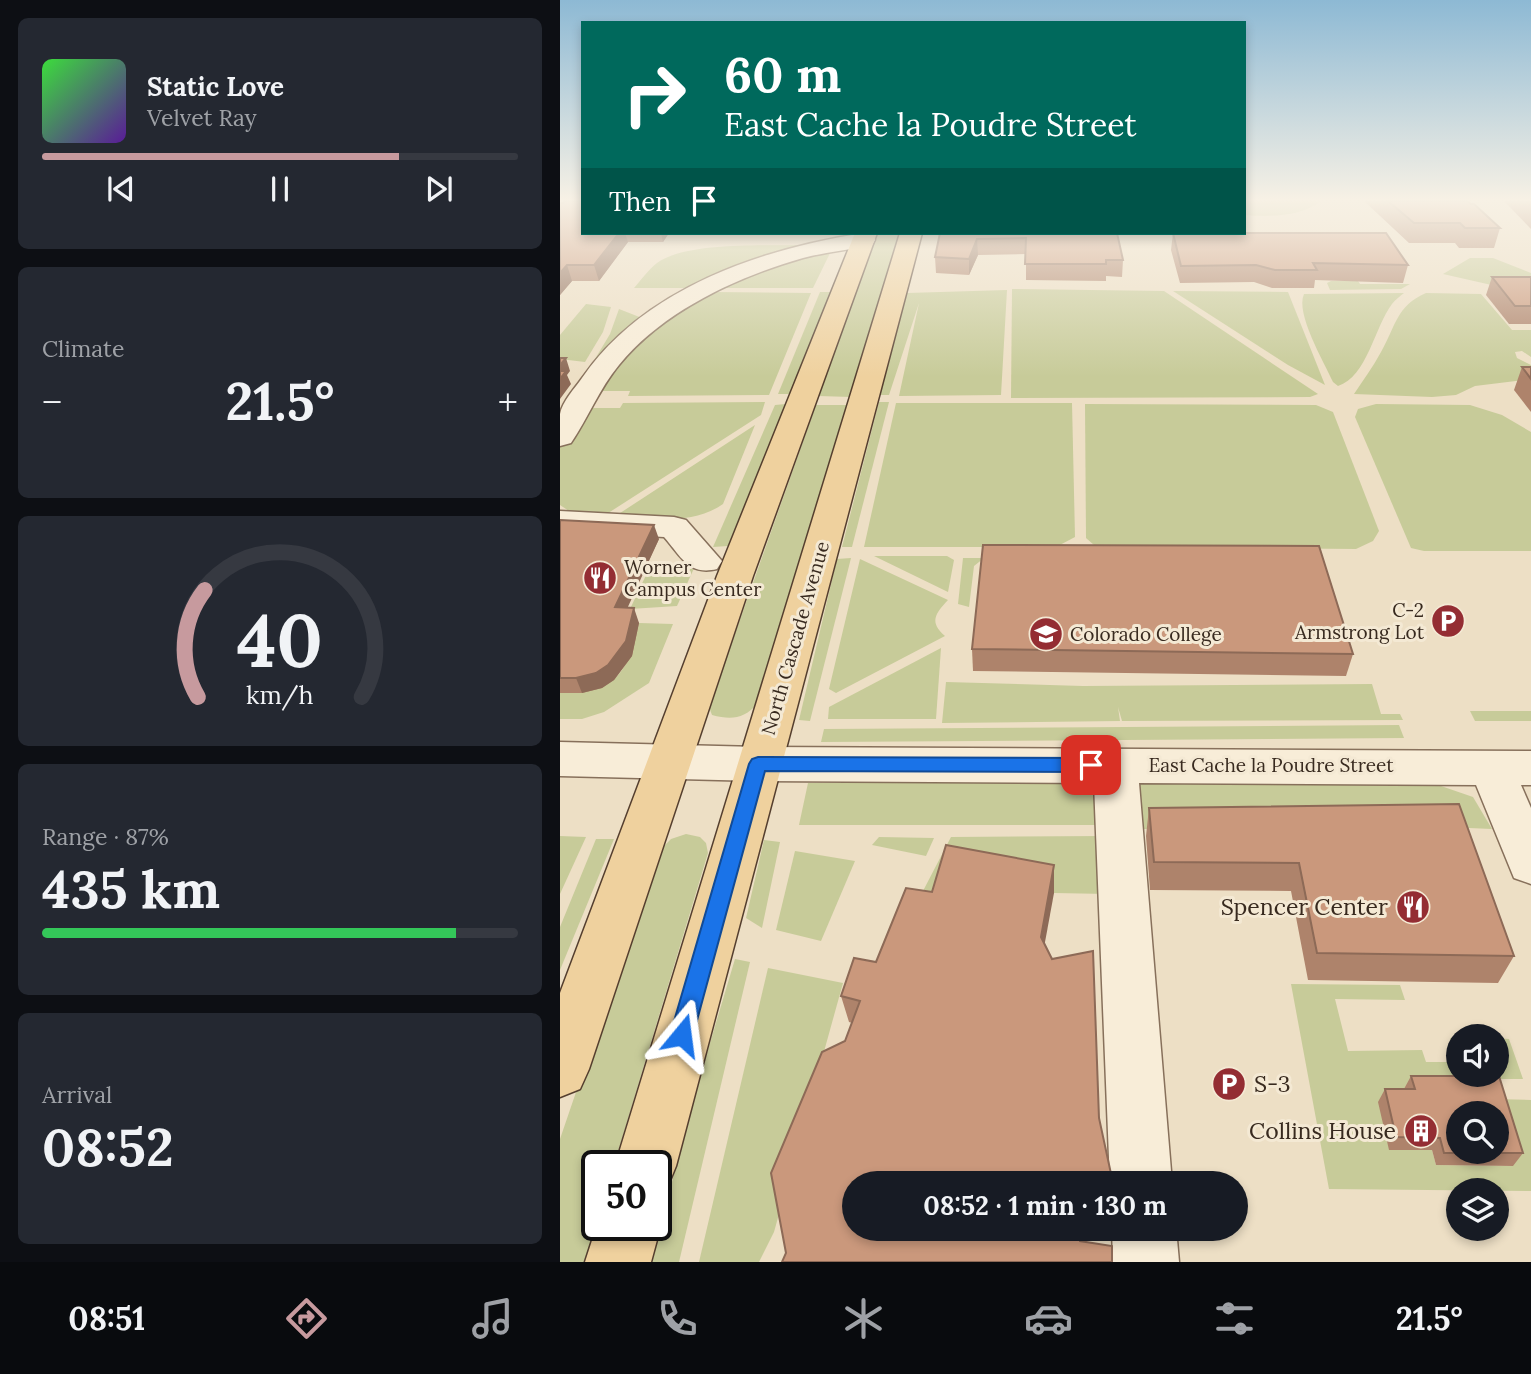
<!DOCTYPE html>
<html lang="en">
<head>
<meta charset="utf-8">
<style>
	body { margin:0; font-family:Lora,serif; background:#242831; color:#f1f3f6; height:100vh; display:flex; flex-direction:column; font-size:26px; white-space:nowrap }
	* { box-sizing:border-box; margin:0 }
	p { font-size:23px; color:#9ea1a6 }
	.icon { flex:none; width:38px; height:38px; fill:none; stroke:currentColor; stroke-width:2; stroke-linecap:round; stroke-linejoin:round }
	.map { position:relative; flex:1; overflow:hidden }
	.details { display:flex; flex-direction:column; gap:18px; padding:18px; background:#0d0f14; width:560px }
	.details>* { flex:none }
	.top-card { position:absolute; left:21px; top:21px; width:665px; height:214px; border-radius:0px; box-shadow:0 4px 10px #0003; background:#00695c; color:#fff; overflow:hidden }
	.tools { position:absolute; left:886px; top:1024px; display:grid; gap:14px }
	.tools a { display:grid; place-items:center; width:63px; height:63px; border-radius:50%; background:#171b24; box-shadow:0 4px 10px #0003; font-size:35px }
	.speed { position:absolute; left:21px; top:1150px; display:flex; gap:14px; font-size:35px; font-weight:700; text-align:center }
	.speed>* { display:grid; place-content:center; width:91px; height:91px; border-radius:50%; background:#171b24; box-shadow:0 4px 10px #0003; line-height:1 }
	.speed .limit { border:4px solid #111; border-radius:10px; background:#fff; color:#111 }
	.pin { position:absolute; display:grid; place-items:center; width:60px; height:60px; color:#fff; margin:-30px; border-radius:14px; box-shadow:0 4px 10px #0006 }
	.me { position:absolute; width:77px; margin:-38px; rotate:16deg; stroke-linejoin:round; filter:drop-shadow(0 0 5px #0008) }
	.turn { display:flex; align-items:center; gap:24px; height:147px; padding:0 28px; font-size:32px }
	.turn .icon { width:91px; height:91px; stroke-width:2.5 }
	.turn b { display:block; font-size:49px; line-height:60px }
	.then { display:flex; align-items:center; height:66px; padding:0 28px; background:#0003; gap:14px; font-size:26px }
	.big { font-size:52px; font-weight:800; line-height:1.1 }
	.details .widget { flex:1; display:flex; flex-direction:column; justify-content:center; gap:10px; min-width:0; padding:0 24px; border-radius:10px; background:#242831 }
	.details .dial { align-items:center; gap:0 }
	.dial svg { height:182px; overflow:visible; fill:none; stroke:#363941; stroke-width:7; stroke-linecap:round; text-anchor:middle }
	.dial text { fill:#f1f3f6; stroke:none }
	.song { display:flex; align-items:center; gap:21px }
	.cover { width:84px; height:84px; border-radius:10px; background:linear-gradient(135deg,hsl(120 70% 55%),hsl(270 70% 35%)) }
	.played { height:7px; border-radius:4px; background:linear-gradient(90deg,#c79a9e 75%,#363941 75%) }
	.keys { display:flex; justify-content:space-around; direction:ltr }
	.heat { display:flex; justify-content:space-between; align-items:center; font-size:38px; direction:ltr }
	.charge { height:10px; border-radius:5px; background:linear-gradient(90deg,#34c759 87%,#363941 0) }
	.trip { position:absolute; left:282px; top:1171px; width:406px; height:70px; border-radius:35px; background:#171b24; box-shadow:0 4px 10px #0003; font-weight:800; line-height:70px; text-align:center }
	.menu { display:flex; height:112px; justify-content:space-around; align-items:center; background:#090b0e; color:#9ea1a6 }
	.menu .icon { width:49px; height:49px }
	.menu .active { color:#c79a9e }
	.menu b { font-size:32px; color:#f1f3f6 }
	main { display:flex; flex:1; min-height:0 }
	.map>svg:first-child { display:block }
	.green { fill:#c7cb99 }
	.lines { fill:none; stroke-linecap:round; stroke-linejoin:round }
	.minor-casing { stroke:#87705b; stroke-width:3 }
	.major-casing { stroke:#553f2f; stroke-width:3 }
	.minor { fill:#f8edd8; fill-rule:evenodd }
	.major { fill:#efd19e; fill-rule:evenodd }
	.wall { fill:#ae836b }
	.shaded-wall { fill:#8d6a57 }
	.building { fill:#ca987c; stroke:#8d6a57; stroke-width:2; fill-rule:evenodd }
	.route { fill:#1a73e8; stroke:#114b97; stroke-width:2 }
	.labels { text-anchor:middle; stroke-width:6; stroke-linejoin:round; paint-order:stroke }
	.poi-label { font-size:19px; fill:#382a1f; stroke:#f4e9d4; text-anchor:start }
	.street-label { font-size:19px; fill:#382a1f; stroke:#f4e9d4 }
	.near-poi-label { font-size:23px; fill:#382a1f; stroke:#f4e9d4; text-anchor:end }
</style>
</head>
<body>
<main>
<section class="details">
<div class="widget">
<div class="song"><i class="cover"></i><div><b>Static Love</b><p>Velvet Ray</p></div></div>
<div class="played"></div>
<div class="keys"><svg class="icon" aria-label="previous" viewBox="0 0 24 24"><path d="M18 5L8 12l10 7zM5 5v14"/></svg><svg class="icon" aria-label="pause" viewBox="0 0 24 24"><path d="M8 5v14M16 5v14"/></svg><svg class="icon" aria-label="next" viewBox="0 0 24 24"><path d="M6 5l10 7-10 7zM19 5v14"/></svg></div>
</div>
<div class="widget"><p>Climate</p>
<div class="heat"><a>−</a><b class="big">21.5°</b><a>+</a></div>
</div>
<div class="widget dial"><svg viewBox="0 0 100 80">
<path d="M14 69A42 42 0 1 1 86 69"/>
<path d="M14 69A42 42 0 0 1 17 22" stroke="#c79a9e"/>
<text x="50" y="56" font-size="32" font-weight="700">40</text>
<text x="50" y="72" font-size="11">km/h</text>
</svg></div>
<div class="widget"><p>Range · 87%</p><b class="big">435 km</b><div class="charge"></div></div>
<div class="widget"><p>Arrival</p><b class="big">08:52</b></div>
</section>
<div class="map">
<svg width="971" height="1262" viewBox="0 0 971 1262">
	<rect width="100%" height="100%" fill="#eddfc5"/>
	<!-- green -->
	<g class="green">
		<path d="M684,201H761C741,217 709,217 684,215Z"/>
		<path d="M316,233H341L292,397L258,396Z"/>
		<path d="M238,245L237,248L132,288H74C81,280 88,270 97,263C126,242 202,246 238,245Z"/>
		<path d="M273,247L253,288H162L199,271Z"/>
		<path d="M910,258H933L971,273V291H958L883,274Z"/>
		<path d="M771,281H798L800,284H850L841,289L770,290L767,283Z"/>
		<path d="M452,289L604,291L758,394L750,397L451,398Z"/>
		<path d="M447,290L441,395L339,396L359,303L329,395H320L347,293Z"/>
		<path d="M613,291L728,292L765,385L728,365Z"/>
		<path d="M152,292L251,293L209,395L68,396L70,391H38L72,347L110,317Z"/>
		<path d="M260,292H271L231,394H218Z"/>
		<path d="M844,293C840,296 835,300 832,304C815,326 807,377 778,386L773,382C764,362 735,313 744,294Z"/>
		<path d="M866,293L921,294L952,330H971V357L962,351L955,352L957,358L971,365V379L915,386L896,395L872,397L794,394C803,380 813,367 821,352C836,326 836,306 866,293Z"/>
		<path d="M26,304L51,307L43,332L25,362L0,359V335Z"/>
		<path d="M59,309L82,318L39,362L35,359L50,334Z"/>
		<path d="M205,402L201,415L42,517L12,513L0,505V444L23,408H60L63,403Z"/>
		<path d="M319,402H329L292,547H282Z"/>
		<path d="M336,403H512L515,537L496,547H304Z"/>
		<path d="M226,404L168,546L153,547L215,405Z"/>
		<path d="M525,404L756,405L773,412L819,531L813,541L796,549L545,547L534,545L526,538Z"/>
		<path d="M816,404L910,405L942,415L971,432V551H864L851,548L795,417L798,409Z"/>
		<path d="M256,405H289L197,704C184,719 171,720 152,715L149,707Z"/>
		<path d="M195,425L163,504C132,526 90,518 54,517Z"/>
		<path d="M314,556H387L394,560L388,592Z"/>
		<path d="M291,558L250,721L239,720L277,559Z"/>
		<path d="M403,558H424L414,566L409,607L398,604Z"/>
		<path d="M300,559L388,600C375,614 369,622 385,636L276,693L269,689Z"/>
		<path d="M135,566L117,606L70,609L87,573Z"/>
		<path d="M79,623L113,624L89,683L44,712L22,719H0V693C55,693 68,674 79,623Z"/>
		<path d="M381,648L376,719H268L269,707Z"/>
		<path d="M386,682L523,686L812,684L821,714H840L843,720L562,721L558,707L560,721L382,723Z"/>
		<path d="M910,711H971V721H915Z"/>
		<path d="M839,725L844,738L261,742L264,729Z"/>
		<path d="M540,782L542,825H239L248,783Z"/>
		<path d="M578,783L881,786L913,797L932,829L886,827L583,829Z"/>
		<path d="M126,834L140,837L146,843L148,853L54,1165L37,1166V1224L25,1262H0V1139L98,852L111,839Z"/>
		<path d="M0,836L26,837L0,894Z"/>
		<path d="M546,836L548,894L494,893L376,920L350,916L391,837Z"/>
		<path d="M319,837L374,838L366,856L312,845Z"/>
		<path d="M36,839H54L0,970V927Z"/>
		<path d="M204,840L220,842L202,928L186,918Z"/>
		<path d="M235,851L295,861L261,941L216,930Z"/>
		<path d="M175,959L190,962L119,1262H92L130,1110Z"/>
		<path d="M208,968L283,983L214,1232L199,1262H139Z"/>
		<path d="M731,984L840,985L845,1000L775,999L788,1051L862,1050L866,1062H897L890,1038H898V1074H936V1038L949,1039L963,1079H877L872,1150L876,1165L953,1166L932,1099L971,1100V1191L769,1189Z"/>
	</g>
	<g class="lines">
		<!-- minor casing -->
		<g class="minor-casing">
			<g id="minor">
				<path d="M304,233L312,235L315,240L312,245C289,250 266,252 243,258C177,277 103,311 59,365C39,389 28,418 11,443L0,446C0,436 0,424 0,414C2,402 15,388 22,378C84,288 201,249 304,233Z"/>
				<path d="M0,511L114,517L126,520L162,561L157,569C128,576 121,556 104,537L0,531Z"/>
				<path d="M0,742L198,747L971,751V785H961L971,808V884L954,878L916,785L579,783L612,1183H550L534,783L198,781L0,776Z"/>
				<path d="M552,1228H616L619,1262H553Z"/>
			</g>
		</g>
		<!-- major casing -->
		<g class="major-casing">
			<g id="major">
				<path d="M295,233H317L193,576L29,1069L20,1089L0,1097V993L157,576Z"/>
				<path d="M340,233H362L116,1166L107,1188L96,1192V1166H55Z"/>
				<path d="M96,1214L101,1225L91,1262H25L37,1225H96Z"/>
			</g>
		</g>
		<!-- minor -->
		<use href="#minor" class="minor"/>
		<!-- major -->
		<use href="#major" class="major"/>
	</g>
	<!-- wall -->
	<g class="wall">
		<path d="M804,201H907L940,228L934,248H899L895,243H849Z"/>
		<path d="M944,201H971V229Z"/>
		<path d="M0,203L23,233H109L103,242H68L39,281H12L0,295Z"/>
		<path d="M380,233H557L563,260L562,277L546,276V281L466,280V254L418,255L409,275L376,273L375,257Z"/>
		<path d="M613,233L848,265L843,283L755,280L754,288H712L694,282L620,283L611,250Z"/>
		<path d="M932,277H971V324H949L926,295Z"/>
		<path d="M962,367H971V412L954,390Z"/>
		<path d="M0,520L99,539L67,607L79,623L72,656L54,680L42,688L22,693H0Z"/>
		<path d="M412,649L793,654L786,676L413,671Z"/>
		<path d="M899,804L954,956L938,983L748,980L731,891L590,890L586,836L589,808Z"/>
		<path d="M372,892L494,893L226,1253L285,1041L292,1023L289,1022L281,996L316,962Z"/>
		<path d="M851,1076L963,1153L953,1166L876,1165L872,1150H829L818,1102L825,1089H844Z"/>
	</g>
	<!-- shaded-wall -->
	<g class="shaded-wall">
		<path d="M59,233H65L68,242L39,281L34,265Z"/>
		<path d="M101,233H109L103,242Z"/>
		<path d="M417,239L418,255L409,275V259Z"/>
		<path d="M7,265L12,281L0,295V273Z"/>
		<path d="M6,358L10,371L7,375L11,384L0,399V365Z"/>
		<path d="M94,525L99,539L61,622L55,607Z"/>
		<path d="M74,608L79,623L72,656L54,680L42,688L22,693L16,678Z"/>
		<path d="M494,865V893L481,964V937Z"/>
	</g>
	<!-- building -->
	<g class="building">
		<path d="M5,201H23V233H59L34,265H7L0,273V203H3Z"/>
		<path d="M828,201H907L911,204H914L940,228H905L900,223H854Z"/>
		<path d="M380,233H557L563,260H546V264H465L466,238L417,239L409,259L375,257Z"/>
		<path d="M613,233H826L848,265L753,263L757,270H715L696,265L621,266Z"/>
		<path d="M932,277H971V306H955Z"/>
		<path d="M0,358H6L0,365Z"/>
		<path d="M962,367H971V379Z"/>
		<path d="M0,371H6L0,379Z"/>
		<path d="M0,520L94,525L55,607L74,608L66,641L48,665L36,673L16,678H0Z"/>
		<path d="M423,545L759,546L793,654L412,649Z"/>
		<path d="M899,804L954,956L757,953L739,863L594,862L589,808Z"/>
		<path d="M386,845L494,865L481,937L492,959L533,951L539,1118L553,1183H294V1228H517L520,1241L552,1246V1262H222L226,1253L211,1173L262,1052L285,1041L300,1001L281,996L294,958L316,962L346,888L372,892Z"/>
		<path d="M851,1076H939L963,1153H884L880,1138L836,1137L825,1089H855ZM898,1113H936V1152H898Z"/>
	</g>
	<!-- sky -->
	<linearGradient id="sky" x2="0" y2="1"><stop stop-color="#8db9d4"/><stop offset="0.53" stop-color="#f7f1e5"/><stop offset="1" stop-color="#f7f1e5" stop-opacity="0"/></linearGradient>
	<rect width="971" height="377" fill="url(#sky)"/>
	<!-- route -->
	<path class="route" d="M198,757L531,758L538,760L540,765L538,770L531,772L205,771L133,1035L130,1043L122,1046L114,1043L110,1035L189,764L192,759Z"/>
	<!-- icons -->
	<defs>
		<g id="restaurant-disc" transform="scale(1.75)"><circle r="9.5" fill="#942d33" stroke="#f4e9d4"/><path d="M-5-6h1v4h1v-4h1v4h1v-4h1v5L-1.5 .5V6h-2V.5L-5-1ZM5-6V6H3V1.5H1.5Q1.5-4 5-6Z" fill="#fff"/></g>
		<g id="parking-disc" transform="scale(1.75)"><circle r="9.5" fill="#942d33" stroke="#f4e9d4"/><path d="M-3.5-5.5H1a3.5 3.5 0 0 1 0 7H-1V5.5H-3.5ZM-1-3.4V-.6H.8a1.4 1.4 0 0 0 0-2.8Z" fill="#fff"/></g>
		<g id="university-disc" transform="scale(1.75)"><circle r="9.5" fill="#942d33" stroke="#f4e9d4"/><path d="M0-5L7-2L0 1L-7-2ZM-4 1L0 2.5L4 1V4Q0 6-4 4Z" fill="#fff"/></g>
		<g id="building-disc" transform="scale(1.75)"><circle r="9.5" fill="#942d33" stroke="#f4e9d4"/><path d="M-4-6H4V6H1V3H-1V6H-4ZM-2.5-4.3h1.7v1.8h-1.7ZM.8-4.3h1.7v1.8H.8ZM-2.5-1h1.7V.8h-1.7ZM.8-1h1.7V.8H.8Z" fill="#fff"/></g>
	</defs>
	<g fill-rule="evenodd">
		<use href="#restaurant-disc" x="40" y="578"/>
		<use href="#parking-disc" x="888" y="621"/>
		<use href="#university-disc" x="486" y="634"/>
		<use href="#restaurant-disc" x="853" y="907"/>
		<use href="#parking-disc" x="669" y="1084"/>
		<use href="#building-disc" x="861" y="1131"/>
	</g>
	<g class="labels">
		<!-- poi labels -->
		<g class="poi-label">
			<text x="64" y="574">Worner<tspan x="64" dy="22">Campus Center</tspan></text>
			<text x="864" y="617" text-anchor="end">C-2<tspan x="864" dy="22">Armstrong Lot</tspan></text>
			<text x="510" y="641">Colorado College</text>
		</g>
		<!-- street labels -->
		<g class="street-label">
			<text transform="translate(235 638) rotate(-74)" y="7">North Cascade Avenue</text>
			<text x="711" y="772">East Cache la Poudre Street</text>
		</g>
		<!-- near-poi labels -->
		<g class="near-poi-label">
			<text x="828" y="915">Spencer Center</text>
			<text x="694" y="1092" text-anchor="start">S-3</text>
			<text x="836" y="1139">Collins House</text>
		</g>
	</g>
</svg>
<div class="tools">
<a><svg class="icon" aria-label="sound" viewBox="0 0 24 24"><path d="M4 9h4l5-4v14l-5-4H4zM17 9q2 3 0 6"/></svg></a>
<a><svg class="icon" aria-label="search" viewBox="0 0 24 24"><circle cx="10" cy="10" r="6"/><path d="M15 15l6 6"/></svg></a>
<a><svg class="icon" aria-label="layers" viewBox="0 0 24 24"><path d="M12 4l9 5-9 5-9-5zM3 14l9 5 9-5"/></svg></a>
</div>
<div class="speed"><div class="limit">50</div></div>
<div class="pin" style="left:531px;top:765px;background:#d93025"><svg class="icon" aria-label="arrive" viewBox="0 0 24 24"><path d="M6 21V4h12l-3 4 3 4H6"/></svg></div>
<svg class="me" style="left:122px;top:1035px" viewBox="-20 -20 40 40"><path d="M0-17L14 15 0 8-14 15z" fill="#1a73e8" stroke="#fff" stroke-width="4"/></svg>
<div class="trip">08:52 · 1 min · 130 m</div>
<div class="top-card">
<div class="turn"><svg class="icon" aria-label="right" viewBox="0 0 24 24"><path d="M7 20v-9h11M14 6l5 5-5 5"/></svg><div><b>60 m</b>East Cache la Poudre Street</div></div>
<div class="then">Then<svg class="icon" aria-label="arrive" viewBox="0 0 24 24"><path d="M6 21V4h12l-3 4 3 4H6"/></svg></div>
</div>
</div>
</main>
<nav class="menu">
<b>08:51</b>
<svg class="icon active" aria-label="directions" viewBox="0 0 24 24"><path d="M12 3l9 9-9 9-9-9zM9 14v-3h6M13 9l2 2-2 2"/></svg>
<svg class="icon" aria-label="music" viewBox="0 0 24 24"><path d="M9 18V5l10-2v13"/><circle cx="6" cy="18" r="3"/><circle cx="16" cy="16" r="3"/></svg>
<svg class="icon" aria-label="phone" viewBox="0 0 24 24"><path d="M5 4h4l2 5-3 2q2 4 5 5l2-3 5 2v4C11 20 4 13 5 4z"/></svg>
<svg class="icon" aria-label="climate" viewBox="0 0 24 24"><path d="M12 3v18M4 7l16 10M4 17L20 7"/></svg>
<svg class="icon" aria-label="car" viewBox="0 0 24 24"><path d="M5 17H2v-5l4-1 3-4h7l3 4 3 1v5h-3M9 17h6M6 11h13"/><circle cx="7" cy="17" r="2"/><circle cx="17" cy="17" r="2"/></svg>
<svg class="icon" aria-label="filters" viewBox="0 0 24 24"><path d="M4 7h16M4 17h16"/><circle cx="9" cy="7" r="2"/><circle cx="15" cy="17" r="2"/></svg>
<b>21.5°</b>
</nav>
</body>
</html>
